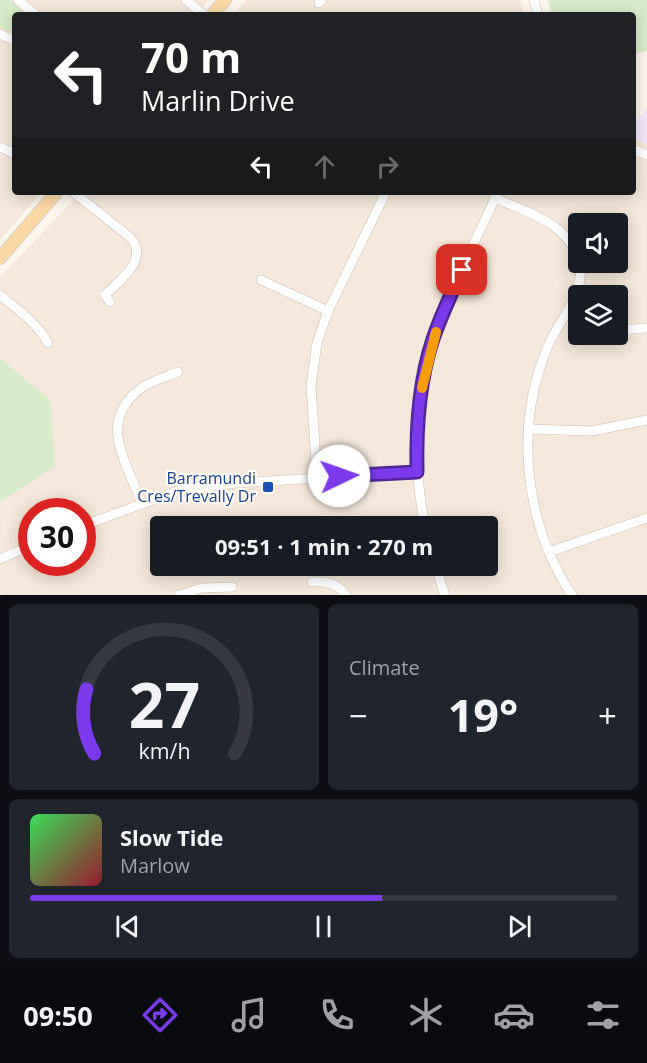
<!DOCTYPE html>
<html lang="en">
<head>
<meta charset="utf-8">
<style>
	body { margin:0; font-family:"Open Sans",sans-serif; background:#20242c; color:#f1f3f6; height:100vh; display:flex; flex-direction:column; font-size:22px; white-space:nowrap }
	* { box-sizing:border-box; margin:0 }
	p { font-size:20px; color:#9ea1a6 }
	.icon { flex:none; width:33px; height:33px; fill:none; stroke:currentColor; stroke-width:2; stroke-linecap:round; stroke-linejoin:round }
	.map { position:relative; height:595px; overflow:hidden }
	.side { display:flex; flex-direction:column; gap:9px; padding:9px; background:#0d0f14; flex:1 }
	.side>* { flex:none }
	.banner { position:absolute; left:12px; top:12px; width:624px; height:183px; border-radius:6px; box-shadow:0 3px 15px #0003; background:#202124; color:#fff; overflow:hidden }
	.controls { position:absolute; left:568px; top:213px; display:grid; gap:12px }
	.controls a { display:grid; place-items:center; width:60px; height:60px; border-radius:6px; background:#171b24; box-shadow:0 3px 15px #0003; font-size:30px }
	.speed { position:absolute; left:18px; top:498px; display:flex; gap:12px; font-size:30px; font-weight:700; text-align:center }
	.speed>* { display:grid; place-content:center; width:78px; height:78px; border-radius:50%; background:#171b24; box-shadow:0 3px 15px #0003; line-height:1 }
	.speed .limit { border:9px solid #d22; background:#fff; color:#111 }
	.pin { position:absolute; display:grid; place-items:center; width:51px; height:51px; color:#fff; margin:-26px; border-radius:12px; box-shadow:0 3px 9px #0006 }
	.me { position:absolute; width:66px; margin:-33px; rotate:87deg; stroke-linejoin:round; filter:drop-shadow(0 0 4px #0008) }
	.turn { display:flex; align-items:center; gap:21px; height:126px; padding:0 30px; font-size:27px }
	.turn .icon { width:78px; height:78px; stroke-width:2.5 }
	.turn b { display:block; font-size:42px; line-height:51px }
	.lanes { display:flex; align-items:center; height:57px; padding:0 30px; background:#0003; justify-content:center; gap:30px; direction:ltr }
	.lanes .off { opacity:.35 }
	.big { font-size:45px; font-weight:700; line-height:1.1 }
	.side .widget { flex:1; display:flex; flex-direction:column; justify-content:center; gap:9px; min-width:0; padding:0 21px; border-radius:9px; background:#20242c }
	.side .dial { align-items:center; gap:0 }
	.dial svg { height:156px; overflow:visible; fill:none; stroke:#363941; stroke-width:7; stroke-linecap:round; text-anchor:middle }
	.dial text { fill:#f1f3f6; stroke:none }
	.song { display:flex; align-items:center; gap:18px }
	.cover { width:72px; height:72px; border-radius:9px; background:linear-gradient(135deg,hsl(130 70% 55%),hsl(350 70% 35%)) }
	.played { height:6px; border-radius:3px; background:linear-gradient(90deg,#7c3aed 60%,#363941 60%) }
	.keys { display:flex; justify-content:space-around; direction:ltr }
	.heat { display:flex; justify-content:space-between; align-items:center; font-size:33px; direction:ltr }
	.side .tiles { flex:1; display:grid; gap:9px; grid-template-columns:1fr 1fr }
	.widget:last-child { grid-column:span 2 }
	.trip { position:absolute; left:150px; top:516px; width:348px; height:60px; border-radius:6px; background:#171b24; box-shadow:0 3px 15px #0003; font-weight:700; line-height:60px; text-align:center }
	.tabs { display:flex; height:96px; justify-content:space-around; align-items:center; background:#090b0e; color:#9ea1a6 }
	.tabs .icon { width:42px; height:42px }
	.tabs .active { color:#7c3aed }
	.tabs b { font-size:27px; color:#f1f3f6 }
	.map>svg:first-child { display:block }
	.residential { fill:#f5e8da; fill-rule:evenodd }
	.education { fill:#f3e8fa }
	.green { fill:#d8ecc9 }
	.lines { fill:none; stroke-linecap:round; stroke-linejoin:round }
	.minor-casing { stroke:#d1beb0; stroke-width:10 }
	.major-casing { stroke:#dad1cd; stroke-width:14 }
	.minor { stroke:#fff; stroke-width:9 }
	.major { stroke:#fbd9a5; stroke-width:12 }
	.route-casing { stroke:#51269a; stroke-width:15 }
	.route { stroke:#7c3aed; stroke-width:10 }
	.slow { stroke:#f59e0b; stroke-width:10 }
	.transit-dot { fill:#1a4fb4; stroke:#fffaf3; stroke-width:2 }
	.labels { text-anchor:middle; stroke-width:4.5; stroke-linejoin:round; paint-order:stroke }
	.transit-label { font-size:16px; fill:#164399; stroke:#fffaf3; text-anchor:end }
</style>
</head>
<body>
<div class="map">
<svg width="647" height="595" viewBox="0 0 647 595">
	<rect width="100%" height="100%" fill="#fdf6ec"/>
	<!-- residential -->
	<g class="residential">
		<path d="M0,0H209L197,15H15V192H42L0,240Z"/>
		<path d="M246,0H520L524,15H233Z"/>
		<path d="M633,139L647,144V595H3L0,592V502L55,466L51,401L0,358V277L81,192H633ZM579,224H618V262H579ZM579,296H618V334H579ZM32,512H82V562H32ZM160,526H488V566H160Z"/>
	</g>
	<!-- education -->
	<path class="education" d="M647,109V144L633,139V124Z"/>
	<!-- green -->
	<g class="green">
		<path d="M0,0H10L27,15H15V34L0,27Z"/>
		<path d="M548,0H647V51L633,54V15H552Z"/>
		<path d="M0,358L51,401L55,466L0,502Z"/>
	</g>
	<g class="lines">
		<!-- minor casing -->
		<g class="minor-casing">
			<g id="minor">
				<path d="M18,0L36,15"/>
				<path d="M186,0L204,15"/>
				<path d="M534,0L538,15"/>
				<path d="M319,3L322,0"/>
				<path d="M0,34L15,41"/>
				<path d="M0,147L15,154"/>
				<path d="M633,149L647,155"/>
				<path d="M73,192L131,238C149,260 120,280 105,295L110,302"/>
				<path d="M495,198C528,213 567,222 579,260"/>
				<path d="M261,280L328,311"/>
				<path d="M0,295C17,309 37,323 48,343"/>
				<path d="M566,314L579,322"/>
				<path d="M618,330L647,328"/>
				<path d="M528,429L592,431L647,420"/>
				<path d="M317,478L311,385L317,343L328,311L386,192"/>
				<path d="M142,504C128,464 96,423 140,389C150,381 166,377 178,372"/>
				<path d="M82,526L180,490L237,483L417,472"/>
				<path d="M425,526C413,465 413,400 433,340C450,289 476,240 498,192"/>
				<path d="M549,552L647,518"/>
				<path d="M0,559L32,545"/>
				<path d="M435,566L445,595"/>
				<path d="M312,582C326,581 337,583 346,595"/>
				<path d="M179,595L202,588L232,587"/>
				<path d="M572,595C524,523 514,426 548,346C561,315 584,299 580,262"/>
			</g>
		</g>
		<!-- major casing -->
		<g class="major-casing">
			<g id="major">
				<path d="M212,15L225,0"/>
				<path d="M0,258L57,192"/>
			</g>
		</g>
		<!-- minor -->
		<use href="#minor" class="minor"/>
		<!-- major -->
		<use href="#major" class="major"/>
	</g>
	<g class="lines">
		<!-- route casing -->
		<g class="route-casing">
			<path id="route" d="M339,476L417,472C416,428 419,381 433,339C441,315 452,293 462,270"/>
		</g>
		<!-- route -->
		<use href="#route" class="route"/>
		<!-- slow -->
		<path class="slow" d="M422,388L436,332"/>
	</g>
	<!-- markers -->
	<rect class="transit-dot" x="262" y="481" width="12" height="12" rx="3"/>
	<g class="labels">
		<!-- transit labels -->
		<g class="transit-label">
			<text x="256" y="484">Barramundi<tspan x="256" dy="18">Cres/Trevally Dr</tspan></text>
		</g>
	</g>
</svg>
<div class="controls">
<a><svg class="icon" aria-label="sound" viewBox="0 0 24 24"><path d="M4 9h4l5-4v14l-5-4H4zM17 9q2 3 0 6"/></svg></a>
<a><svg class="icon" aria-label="layers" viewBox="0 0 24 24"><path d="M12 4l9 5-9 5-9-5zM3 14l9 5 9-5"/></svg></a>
</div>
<div class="speed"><div class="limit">30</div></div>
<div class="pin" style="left:462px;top:270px;background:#d93025"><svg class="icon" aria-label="arrive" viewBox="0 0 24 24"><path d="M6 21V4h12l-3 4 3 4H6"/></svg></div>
<svg class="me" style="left:339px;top:476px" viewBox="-20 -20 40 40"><circle r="19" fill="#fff"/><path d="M0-13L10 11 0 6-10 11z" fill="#7c3aed"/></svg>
<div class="trip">09:51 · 1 min · 270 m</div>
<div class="banner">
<div class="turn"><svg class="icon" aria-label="left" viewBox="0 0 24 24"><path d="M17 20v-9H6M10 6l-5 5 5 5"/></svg><div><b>70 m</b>Marlin Drive</div></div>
<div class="lanes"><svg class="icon" aria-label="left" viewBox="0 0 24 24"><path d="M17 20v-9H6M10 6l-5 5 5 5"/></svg><svg class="icon off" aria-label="ahead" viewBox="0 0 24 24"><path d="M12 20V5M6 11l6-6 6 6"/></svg><svg class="icon off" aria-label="right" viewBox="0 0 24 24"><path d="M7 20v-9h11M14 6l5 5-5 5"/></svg></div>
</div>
</div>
<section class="side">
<div class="tiles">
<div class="widget dial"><svg viewBox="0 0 100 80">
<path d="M14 69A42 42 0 1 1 86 69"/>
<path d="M14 69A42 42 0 0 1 10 36" stroke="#7c3aed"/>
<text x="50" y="56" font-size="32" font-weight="700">27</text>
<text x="50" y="72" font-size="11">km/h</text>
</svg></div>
<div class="widget"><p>Climate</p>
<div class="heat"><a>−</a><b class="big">19°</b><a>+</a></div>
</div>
<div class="widget">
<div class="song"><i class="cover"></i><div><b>Slow Tide</b><p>Marlow</p></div></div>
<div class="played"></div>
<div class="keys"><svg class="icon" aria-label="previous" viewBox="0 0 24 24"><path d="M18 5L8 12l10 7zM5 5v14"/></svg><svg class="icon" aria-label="pause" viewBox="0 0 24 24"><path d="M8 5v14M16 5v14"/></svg><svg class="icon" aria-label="next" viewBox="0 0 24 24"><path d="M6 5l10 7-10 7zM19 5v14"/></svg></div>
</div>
</div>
</section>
<nav class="tabs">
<b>09:50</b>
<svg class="icon active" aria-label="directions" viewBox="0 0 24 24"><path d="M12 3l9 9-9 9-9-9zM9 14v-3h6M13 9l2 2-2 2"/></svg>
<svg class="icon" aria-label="music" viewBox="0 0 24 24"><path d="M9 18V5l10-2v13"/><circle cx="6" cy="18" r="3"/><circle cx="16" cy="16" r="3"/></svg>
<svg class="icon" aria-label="phone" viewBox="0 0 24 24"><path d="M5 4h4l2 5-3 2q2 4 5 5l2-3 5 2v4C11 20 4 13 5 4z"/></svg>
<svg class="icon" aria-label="climate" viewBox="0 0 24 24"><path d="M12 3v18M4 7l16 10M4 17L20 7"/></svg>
<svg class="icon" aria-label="car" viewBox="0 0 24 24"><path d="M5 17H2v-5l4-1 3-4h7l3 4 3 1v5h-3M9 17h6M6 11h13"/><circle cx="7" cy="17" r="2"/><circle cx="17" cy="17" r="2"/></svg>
<svg class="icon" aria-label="filters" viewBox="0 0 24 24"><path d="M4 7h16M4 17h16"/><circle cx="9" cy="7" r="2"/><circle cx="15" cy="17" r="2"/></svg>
</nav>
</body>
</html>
